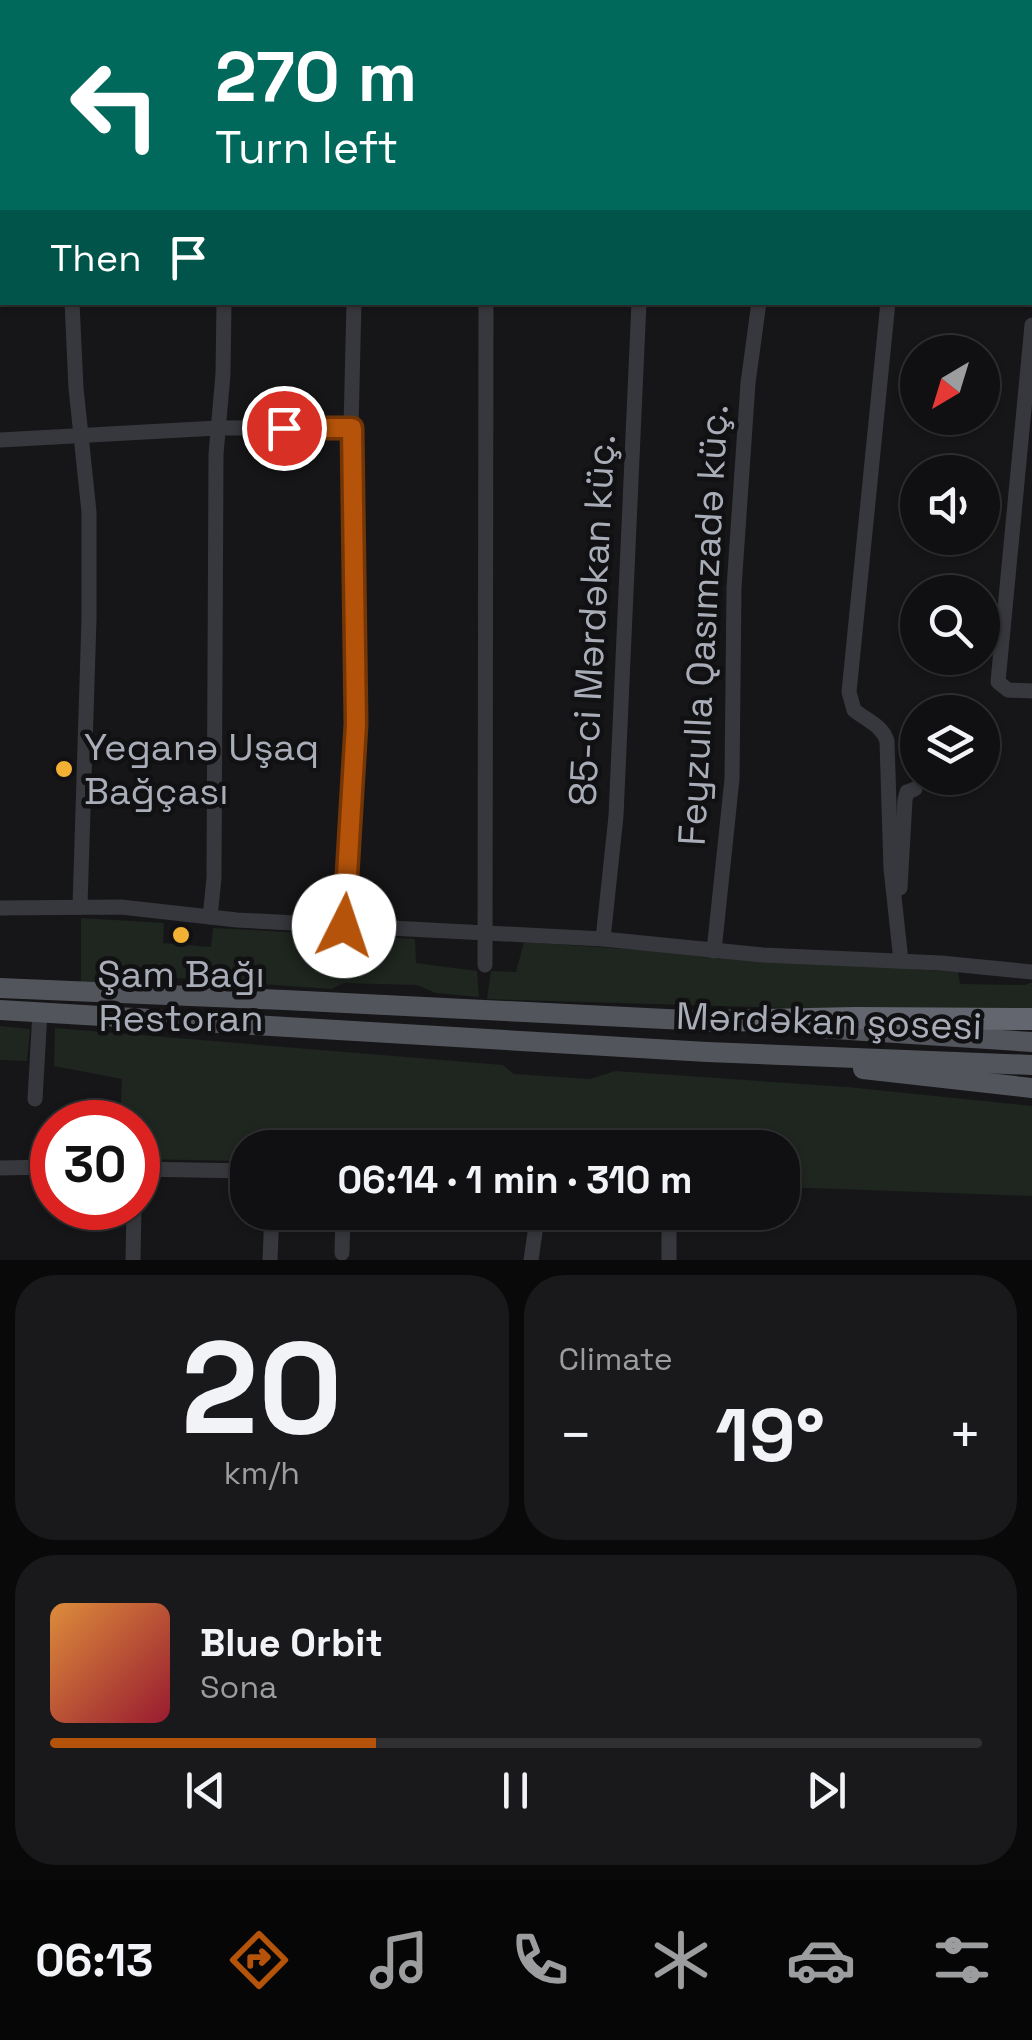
<!DOCTYPE html>
<html lang="en">
<head>
<meta charset="utf-8">
<style>
	body { margin:0; font-family:"Space Grotesk",sans-serif; background:#19191b; color:#f1f3f6; height:100vh; display:flex; flex-direction:column; font-size:38px; white-space:nowrap }
	* { box-sizing:border-box; margin:0 }
	p { font-size:32px; color:#9c9d9f }
	.icon { flex:none; width:55px; height:55px; fill:none; stroke:currentColor; stroke-width:2; stroke-linecap:round; stroke-linejoin:round }
	.map { position:relative; height:1260px; overflow:hidden }
	.sheet { display:flex; flex-direction:column; gap:15px; padding:15px; background:#09090a; flex:1 }
	.sheet>* { flex:none }
	.hud { position:absolute; left:0px; top:0px; width:1032px; height:305px; box-shadow:0 2px 8px #0004,0 0 0 2px #303032; background:#00695c; color:#fff; overflow:hidden }
	.needle { width:65px; rotate:218deg }
	.buttons { position:absolute; left:900px; top:335px; display:grid; gap:20px }
	.buttons a { display:grid; place-items:center; width:100px; height:100px; border-radius:50%; background:#101012; box-shadow:0 2px 8px #0004,0 0 0 2px #303032; font-size:50px }
	.speed { position:absolute; left:30px; top:1100px; display:flex; gap:20px; font-size:50px; font-weight:700; text-align:center }
	.speed>* { display:grid; place-content:center; width:130px; height:130px; border-radius:50%; background:#101012; box-shadow:0 2px 8px #0004,0 0 0 2px #303032; line-height:1 }
	.speed .limit { border:15px solid #d22; background:#fff; color:#111 }
	.pin { position:absolute; display:grid; place-items:center; width:85px; height:85px; color:#fff; margin:-42px; border:5px solid #fff; border-radius:50%; box-shadow:0 2px 10px #0007 }
	.me { position:absolute; width:110px; margin:-55px; rotate:4deg; stroke-linejoin:round; filter:drop-shadow(0 0 8px #0008) }
	.turn { display:flex; align-items:center; gap:35px; height:210px; padding:0 50px; font-size:45px }
	.turn .icon { width:130px; height:130px; stroke-width:2.5 }
	.turn b { display:block; font-size:70px; line-height:85px }
	.then { display:flex; align-items:center; height:95px; padding:0 50px; background:#0003; gap:20px; font-size:38px }
	.big { font-size:75px; font-weight:600; line-height:1.1 }
	.sheet .tile { flex:1; display:flex; flex-direction:column; justify-content:center; gap:15px; min-width:0; padding:0 35px; border-radius:40px; background:#19191b }
	.sheet .dial { align-items:center; gap:0 }
	.dial b { font-size:130px; line-height:1 }
	.song { display:flex; align-items:center; gap:30px }
	.cover { width:120px; height:120px; border-radius:15px; background:linear-gradient(135deg,hsl(30 70% 55%),hsl(350 70% 35%)) }
	.played { height:10px; border-radius:5px; background:linear-gradient(90deg,#b45309 35%,#303032 35%) }
	.keys { display:flex; justify-content:space-around; direction:ltr }
	.heat { display:flex; justify-content:space-between; align-items:center; font-size:55px; direction:ltr }
	.sheet .tiles { flex:1; display:grid; gap:15px; grid-template-columns:1fr 1fr }
	.tile:last-child { grid-column:span 2 }
	.trip { position:absolute; left:230px; top:1130px; width:570px; height:100px; border-radius:40px; background:#101012; box-shadow:0 2px 8px #0004,0 0 0 2px #303032; font-weight:600; line-height:100px; text-align:center }
	.tab-bar { display:flex; height:160px; justify-content:space-around; align-items:center; background:#060607; color:#9c9d9f }
	.tab-bar .icon { width:70px; height:70px }
	.tab-bar .selected { color:#b45309 }
	.tab-bar b { font-size:45px; color:#f1f3f6 }
	.map>svg:first-child { display:block }
	.green { fill:#1e261f }
	.lines { fill:none; stroke-linecap:round; stroke-linejoin:round }
	.minor { stroke:#37383d; stroke-width:15 }
	.major { stroke:#53555c; stroke-width:20 }
	.highway { stroke:#63666e; stroke-width:22 }
	.route-casing { stroke:#753606; stroke-width:25 }
	.route { stroke:#b45309; stroke-width:18 }
	.poi-dot { fill:#f2b134; stroke:#111113; stroke-width:4 }
	.labels { text-anchor:middle; stroke-width:9; stroke-linejoin:round; paint-order:stroke }
	.street-label { font-size:38px; fill:#a8adb8; stroke:#111113 }
	.poi-label { font-size:38px; fill:#a8adb8; stroke:#111113; text-anchor:start }
</style>
</head>
<body>
<div class="map">
<svg width="1032" height="1260" viewBox="0 0 1032 1260">
	<rect width="100%" height="100%" fill="#161618"/>
	<!-- green -->
	<g class="green">
		<path d="M81,918L164,923L163,943L211,947L213,928L415,939L416,963L477,971L479,997L436,993L417,985L344,983L331,989L177,978L133,982H81Z"/>
		<path d="M524,942L958,972L960,984L1025,985L1032,982V1011H890L487,999L491,971L516,972Z"/>
		<path d="M0,1026L30,1029L27,1061L0,1060Z"/>
		<path d="M55,1028L503,1065L514,1074L590,1079L615,1071L847,1087L1032,1106V1196L783,1187L782,1148H248L247,1161L138,1159V1122H120L122,1079L54,1066Z"/>
	</g>
	<g class="lines">
		<!-- minor -->
		<g class="minor">
			<path d="M223,0V2"/>
			<path d="M359,0V2"/>
			<path d="M625,0V2"/>
			<path d="M755,0V2"/>
			<path d="M884,0V2"/>
			<path d="M1012,0L1013,2"/>
			<path d="M72,2V0"/>
			<path d="M489,2L490,0"/>
			<path d="M1030,153H1032"/>
			<path d="M72,302L76,388L89,512V619L80,906"/>
			<path d="M888,302L849,692L854,710C866,720 882,725 887,741L891,869L901,961"/>
			<path d="M1032,325L998,682L1008,690L1032,691"/>
			<path d="M0,440L217,428H351"/>
			<path d="M900,888L905,800L907,792L915,789"/>
			<path d="M0,908L121,907L237,920L603,939L763,955L941,963L1032,972"/>
			<path d="M210,917L214,878L216,454L223,374L224,302"/>
			<path d="M344,926L356,724L351,428L354,302"/>
			<path d="M603,939L616,816L639,302"/>
			<path d="M714,951L732,779L734,588L748,383L759,302"/>
			<path d="M485,965L486,302"/>
			<path d="M35,1099L40,1012"/>
			<path d="M0,1168L52,1167"/>
			<path d="M138,1169L248,1171"/>
			<path d="M342,1253L343,1212"/>
			<path d="M133,1260L134,1208"/>
			<path d="M270,1260L272,1212"/>
			<path d="M531,1260L538,1212"/>
			<path d="M669,1260V1212"/>
		</g>
		<!-- major -->
		<g class="major">
			<path d="M0,988L285,1000L726,1022"/>
			<path d="M0,1010L707,1052L1032,1065"/>
			<path d="M819,1028L1032,1042"/>
			<path d="M863,1069L1032,1088"/>
		</g>
		<!-- highway -->
		<path class="highway" d="M710,1021L856,1018L1032,1019"/>
	</g>
	<g class="lines">
		<!-- route casing -->
		<g class="route-casing">
			<path id="route" d="M284,428H352L356,724L344,926"/>
		</g>
		<!-- route -->
		<use href="#route" class="route"/>
	</g>
	<!-- markers -->
	<g class="poi-dot">
		<circle cx="64" cy="769" r="10"/>
		<circle cx="181" cy="935" r="10"/>
	</g>
	<g class="labels">
		<!-- street labels -->
		<g class="street-label">
			<text transform="translate(592 620) rotate(-87)" y="13">85-ci Mərdəkan küç.</text>
			<text transform="translate(703 625) rotate(-87)" y="13">Feyzulla Qasımzadə küç.</text>
			<text transform="translate(829 1021) rotate(2)" y="13">Mərdəkan şosesi</text>
		</g>
		<!-- poi labels -->
		<g class="poi-label">
			<text x="84" y="760">Yeganə Uşaq<tspan x="84" dy="44">Bağçası</tspan></text>
			<text x="181" y="987" text-anchor="middle">Şam Bağı<tspan x="181" dy="44">Restoran</tspan></text>
		</g>
	</g>
</svg>
<div class="buttons">
<a><svg class="needle" viewBox="-14 -14 28 28"><path d="M0-13l5 13h-10z" fill="#e53935"/><path d="M0 13l5-13h-10z" fill="#9c9d9f"/></svg></a>
<a><svg class="icon" aria-label="sound" viewBox="0 0 24 24"><path d="M4 9h4l5-4v14l-5-4H4zM17 9q2 3 0 6"/></svg></a>
<a><svg class="icon" aria-label="search" viewBox="0 0 24 24"><circle cx="10" cy="10" r="6"/><path d="M15 15l6 6"/></svg></a>
<a><svg class="icon" aria-label="layers" viewBox="0 0 24 24"><path d="M12 4l9 5-9 5-9-5zM3 14l9 5 9-5"/></svg></a>
</div>
<div class="speed"><div class="limit">30</div></div>
<div class="pin" style="left:284px;top:428px;background:#d93025"><svg class="icon" aria-label="arrive" viewBox="0 0 24 24"><path d="M6 21V4h12l-3 4 3 4H6"/></svg></div>
<svg class="me" style="left:344px;top:926px" viewBox="-20 -20 40 40"><circle r="19" fill="#fff"/><path d="M0-13L10 11 0 6-10 11z" fill="#b45309"/></svg>
<div class="trip">06:14 · 1 min · 310 m</div>
<div class="hud">
<div class="turn"><svg class="icon" aria-label="left" viewBox="0 0 24 24"><path d="M17 20v-9H6M10 6l-5 5 5 5"/></svg><div><b>270 m</b>Turn left</div></div>
<div class="then">Then<svg class="icon" aria-label="arrive" viewBox="0 0 24 24"><path d="M6 21V4h12l-3 4 3 4H6"/></svg></div>
</div>
</div>
<section class="sheet">
<div class="tiles">
<div class="tile dial"><b>20</b><p>km/h</p></div>
<div class="tile"><p>Climate</p>
<div class="heat"><a>−</a><b class="big">19°</b><a>+</a></div>
</div>
<div class="tile">
<div class="song"><i class="cover"></i><div><b>Blue Orbit</b><p>Sona</p></div></div>
<div class="played"></div>
<div class="keys"><svg class="icon" aria-label="previous" viewBox="0 0 24 24"><path d="M18 5L8 12l10 7zM5 5v14"/></svg><svg class="icon" aria-label="pause" viewBox="0 0 24 24"><path d="M8 5v14M16 5v14"/></svg><svg class="icon" aria-label="next" viewBox="0 0 24 24"><path d="M6 5l10 7-10 7zM19 5v14"/></svg></div>
</div>
</div>
</section>
<nav class="tab-bar">
<b>06:13</b>
<svg class="icon selected" aria-label="directions" viewBox="0 0 24 24"><path d="M12 3l9 9-9 9-9-9zM9 14v-3h6M13 9l2 2-2 2"/></svg>
<svg class="icon" aria-label="music" viewBox="0 0 24 24"><path d="M9 18V5l10-2v13"/><circle cx="6" cy="18" r="3"/><circle cx="16" cy="16" r="3"/></svg>
<svg class="icon" aria-label="phone" viewBox="0 0 24 24"><path d="M5 4h4l2 5-3 2q2 4 5 5l2-3 5 2v4C11 20 4 13 5 4z"/></svg>
<svg class="icon" aria-label="climate" viewBox="0 0 24 24"><path d="M12 3v18M4 7l16 10M4 17L20 7"/></svg>
<svg class="icon" aria-label="car" viewBox="0 0 24 24"><path d="M5 17H2v-5l4-1 3-4h7l3 4 3 1v5h-3M9 17h6M6 11h13"/><circle cx="7" cy="17" r="2"/><circle cx="17" cy="17" r="2"/></svg>
<svg class="icon" aria-label="filters" viewBox="0 0 24 24"><path d="M4 7h16M4 17h16"/><circle cx="9" cy="7" r="2"/><circle cx="15" cy="17" r="2"/></svg>
</nav>
</body>
</html>
